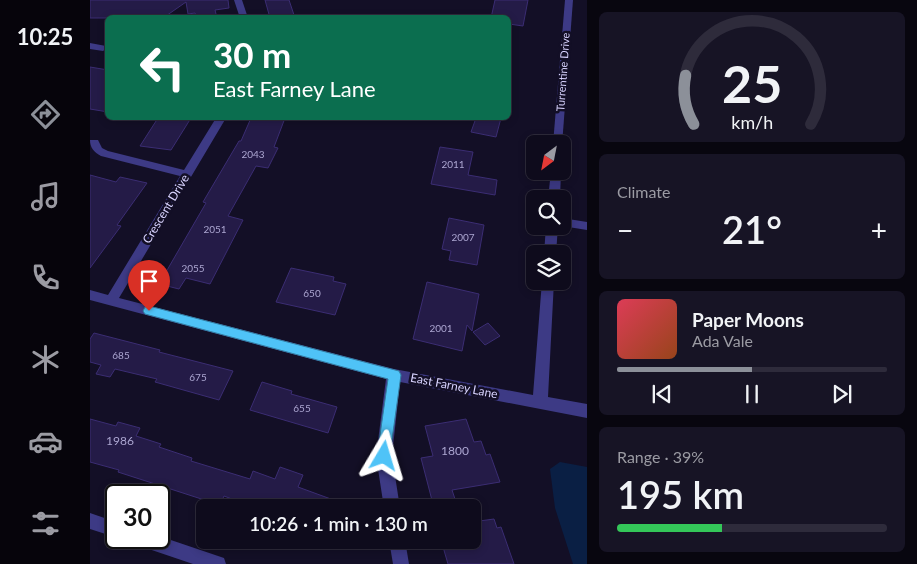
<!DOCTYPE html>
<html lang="en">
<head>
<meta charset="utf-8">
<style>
	body { margin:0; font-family:Lato,sans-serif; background:#171425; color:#f1f3f6; height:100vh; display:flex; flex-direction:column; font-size:19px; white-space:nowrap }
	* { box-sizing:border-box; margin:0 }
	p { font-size:16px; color:#9b9ba3 }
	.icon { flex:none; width:28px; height:28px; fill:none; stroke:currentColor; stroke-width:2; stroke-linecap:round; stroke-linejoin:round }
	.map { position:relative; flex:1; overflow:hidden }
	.side { display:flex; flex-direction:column; gap:12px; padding:12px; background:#08060f; width:330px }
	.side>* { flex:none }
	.top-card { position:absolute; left:15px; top:15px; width:406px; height:105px; border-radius:8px; box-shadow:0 2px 8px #0003,0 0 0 1px #2e2b3b; background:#0b6e4f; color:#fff; overflow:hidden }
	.needle { width:32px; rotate:212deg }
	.fabs { position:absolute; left:436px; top:135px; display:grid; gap:10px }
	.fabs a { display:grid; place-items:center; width:45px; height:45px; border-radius:8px; background:#0e0b1c; box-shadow:0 2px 8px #0003,0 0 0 1px #2e2b3b; font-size:25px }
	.speed { position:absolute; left:15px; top:484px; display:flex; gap:10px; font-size:25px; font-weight:700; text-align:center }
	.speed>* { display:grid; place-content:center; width:65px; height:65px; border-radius:50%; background:#0e0b1c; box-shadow:0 2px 8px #0003,0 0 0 1px #2e2b3b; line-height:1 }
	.speed .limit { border:2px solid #111; border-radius:8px; background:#fff; color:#111 }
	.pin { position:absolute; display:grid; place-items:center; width:42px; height:42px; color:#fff; margin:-51px -21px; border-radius:50% 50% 50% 0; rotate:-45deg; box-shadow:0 0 5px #0007 }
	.pin .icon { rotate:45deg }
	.me { position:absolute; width:55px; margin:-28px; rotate:7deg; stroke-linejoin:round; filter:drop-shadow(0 0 4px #0008) }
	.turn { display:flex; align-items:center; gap:18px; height:105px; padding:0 25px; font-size:22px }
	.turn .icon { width:65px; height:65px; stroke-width:2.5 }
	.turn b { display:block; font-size:35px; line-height:42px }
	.big { font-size:38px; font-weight:600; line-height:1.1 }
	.side .tile { flex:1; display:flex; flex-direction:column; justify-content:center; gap:8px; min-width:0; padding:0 18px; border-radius:8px; background:#171425 }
	.side .dial { align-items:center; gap:0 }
	.dial svg { height:130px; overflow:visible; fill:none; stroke:#2e2b3b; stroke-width:7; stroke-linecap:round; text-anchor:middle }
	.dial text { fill:#f1f3f6; stroke:none }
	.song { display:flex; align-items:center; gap:15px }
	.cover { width:60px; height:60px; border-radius:8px; background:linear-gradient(135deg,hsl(350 70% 55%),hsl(20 70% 35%)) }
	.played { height:5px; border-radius:2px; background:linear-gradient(90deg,#8c9099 50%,#2e2b3b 50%) }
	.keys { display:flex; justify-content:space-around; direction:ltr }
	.heat { display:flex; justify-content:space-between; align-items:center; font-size:28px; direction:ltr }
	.charge { height:8px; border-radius:4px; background:linear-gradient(90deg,#34c759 39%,#2e2b3b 0) }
	.trip { position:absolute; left:106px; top:499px; width:285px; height:50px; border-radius:8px; background:#0e0b1c; box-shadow:0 2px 8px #0003,0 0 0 1px #2e2b3b; font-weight:600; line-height:50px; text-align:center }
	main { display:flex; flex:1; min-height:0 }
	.tab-bar { display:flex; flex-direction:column; width:90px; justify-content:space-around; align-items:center; background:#06040b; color:#9b9ba3 }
	.tab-bar .icon { width:35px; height:35px }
	.tab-bar .selected { color:#8c9099 }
	.tab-bar b { font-size:22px; color:#f1f3f6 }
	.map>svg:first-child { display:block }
	.water { fill:#0a1f44 }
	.building { fill:#241b47; stroke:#3b2d73 }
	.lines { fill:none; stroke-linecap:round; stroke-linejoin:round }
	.street { fill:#3d3a85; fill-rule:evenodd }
	.route { fill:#4fc3f7; stroke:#337fa1 }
	.labels { text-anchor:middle; stroke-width:5; stroke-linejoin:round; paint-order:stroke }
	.number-label { font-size:10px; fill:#aca6d1 }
	.far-street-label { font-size:11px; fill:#d9d4ff; stroke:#130f26 }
	.street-label { font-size:12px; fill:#d9d4ff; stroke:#130f26 }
	.near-number-label { font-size:12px; fill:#aca6d1 }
</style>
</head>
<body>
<main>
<nav class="tab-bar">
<b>10:25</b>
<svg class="icon selected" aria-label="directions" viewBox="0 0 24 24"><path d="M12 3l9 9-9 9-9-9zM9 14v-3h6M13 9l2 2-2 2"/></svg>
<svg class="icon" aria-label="music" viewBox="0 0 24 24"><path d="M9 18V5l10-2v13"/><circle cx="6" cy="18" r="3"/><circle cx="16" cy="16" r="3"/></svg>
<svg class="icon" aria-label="phone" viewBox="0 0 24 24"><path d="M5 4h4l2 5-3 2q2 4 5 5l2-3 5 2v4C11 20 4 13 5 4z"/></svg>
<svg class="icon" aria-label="climate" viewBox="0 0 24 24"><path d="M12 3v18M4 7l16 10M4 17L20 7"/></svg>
<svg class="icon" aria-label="car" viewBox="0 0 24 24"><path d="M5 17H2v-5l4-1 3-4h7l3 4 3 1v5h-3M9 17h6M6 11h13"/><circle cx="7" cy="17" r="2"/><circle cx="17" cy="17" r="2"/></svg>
<svg class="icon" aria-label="filters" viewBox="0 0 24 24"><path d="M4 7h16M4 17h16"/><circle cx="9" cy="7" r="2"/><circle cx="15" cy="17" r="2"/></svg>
</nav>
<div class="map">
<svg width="497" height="564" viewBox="0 0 497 564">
	<rect width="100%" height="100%" fill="#130f26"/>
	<!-- water -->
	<path class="water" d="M470,462L497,467V564H483L465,508L460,469Z"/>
	<!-- building -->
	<g class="building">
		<path d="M0,0H138L139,8L125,10L127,18H107L105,13L98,14L96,2L73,18H0Z"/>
		<path d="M175,0H199L205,18H180Z"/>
		<path d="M405,0H438L433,26L419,24V18H401Z"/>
		<path d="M0,67L18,70V112L0,109Z"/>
		<path d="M68,118H101L81,150L50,146Z"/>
		<path d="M161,118H195L184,147L188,148L178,168L166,166L138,216L153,220L120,284L96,278L89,289L69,284L116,203L113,202L149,141H151Z"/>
		<path d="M386,118H411L406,137L381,132Z"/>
		<path d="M350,147L383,152L378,175L407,180L405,195L341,184Z"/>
		<path d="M0,175L26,182L30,177L57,183L27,225L31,226L0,268Z"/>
		<path d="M359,218L394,225L387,265L359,260L361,251L352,249Z"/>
		<path d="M201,268L244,277L243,281L256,284L245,315L186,302Z"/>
		<path d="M337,282L389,294L382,331L377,325L372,351L323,339Z"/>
		<path d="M398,323L410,336L395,345L383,332Z"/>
		<path d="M4,333L70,350L69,352L143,371L129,400L65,382L67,379L25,369L20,377L6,374L11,365L0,362V339Z"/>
		<path d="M172,382L202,391L201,394L247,407L238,433L160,410Z"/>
		<path d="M0,419L26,426L28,422L50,428L46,436L71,444L69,447L102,458L101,461L160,479L163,471L185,479L190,467L213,475L208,487L260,506L259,508H166L134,496L130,505L28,472L29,470L0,462Z"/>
		<path d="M376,419L384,442L391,441L396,455L400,454L410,482L362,490L368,508H344L331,458L343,456L335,426Z"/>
		<path d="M404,519L407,528L411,527L424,564H358L351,540H382V522Z"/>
	</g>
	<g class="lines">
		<!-- street -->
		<g class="street">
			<path d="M144,0H152L158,18H150Z"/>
			<path d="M475,0H483L472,145L463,144Z"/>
			<path d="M0,43L16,46L17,48L13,51L0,49Z"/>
			<path d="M126,118H136L29,298L304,369L443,395L452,281H464L458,397L497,404V418L310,382L302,456L310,508H294L286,456L296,379L0,300V290L18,295L90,176L11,156C4,152 0,148 0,140H8L12,148L18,151L94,170Z"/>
			<path d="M461,171H471L470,199H458Z"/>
			<path d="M472,218L497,222V230L472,226Z"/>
			<path d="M456,226H468L466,254H454Z"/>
			<path d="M0,513L26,522L28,538L0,529Z"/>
			<path d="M69,536L134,558L136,564H103L44,544L42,538H69Z"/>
			<path d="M299,540H315L319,564H303Z"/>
		</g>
	</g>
	<!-- route -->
	<path class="route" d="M59,306L309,371L311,375L299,461L294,463L289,461L287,456L298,379L55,314L53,311L55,307Z"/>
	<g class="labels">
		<!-- number labels -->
		<g class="number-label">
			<text x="163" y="158">2043</text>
			<text x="363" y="168">2011</text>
			<text x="125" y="233">2051</text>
			<text x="373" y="241">2007</text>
			<text x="103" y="272">2055</text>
			<text x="222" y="297">650</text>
			<text x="351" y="332">2001</text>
			<text x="31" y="359">685</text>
			<text x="108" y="381">675</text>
			<text x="212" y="412">655</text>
		</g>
		<!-- far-street labels -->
		<g class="far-street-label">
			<text transform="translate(473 72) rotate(-86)" y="4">Turrentine Drive</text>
		</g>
		<!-- street labels -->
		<g class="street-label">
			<text transform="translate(76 209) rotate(-59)" y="4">Crescent Drive</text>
			<text transform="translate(364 386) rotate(11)" y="4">East Farney Lane</text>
		</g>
		<!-- near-number labels -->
		<g class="near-number-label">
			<text x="30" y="445">1986</text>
			<text x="365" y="455">1800</text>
		</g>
	</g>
</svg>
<div class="fabs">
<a><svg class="needle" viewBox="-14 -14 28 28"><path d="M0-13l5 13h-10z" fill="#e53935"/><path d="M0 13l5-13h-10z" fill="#9b9ba3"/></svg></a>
<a><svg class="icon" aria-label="search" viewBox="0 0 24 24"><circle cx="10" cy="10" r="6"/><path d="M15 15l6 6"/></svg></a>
<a><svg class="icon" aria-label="layers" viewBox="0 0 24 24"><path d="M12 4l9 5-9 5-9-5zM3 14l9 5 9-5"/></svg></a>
</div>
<div class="speed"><div class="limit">30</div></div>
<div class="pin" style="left:59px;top:311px;background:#d93025"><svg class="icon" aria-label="arrive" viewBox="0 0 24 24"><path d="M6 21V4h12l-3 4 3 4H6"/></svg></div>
<svg class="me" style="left:294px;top:456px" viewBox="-20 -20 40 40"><path d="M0-17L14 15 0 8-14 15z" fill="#4fc3f7" stroke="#fff" stroke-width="4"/></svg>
<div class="trip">10:26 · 1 min · 130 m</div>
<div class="top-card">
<div class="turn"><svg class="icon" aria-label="left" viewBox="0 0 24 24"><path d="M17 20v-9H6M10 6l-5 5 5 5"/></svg><div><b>30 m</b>East Farney Lane</div></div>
</div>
</div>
<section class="side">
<div class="tile dial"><svg viewBox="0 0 100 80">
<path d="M14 69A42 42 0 1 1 86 69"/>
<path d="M14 69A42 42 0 0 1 9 39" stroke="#8c9099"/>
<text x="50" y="56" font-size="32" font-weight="700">25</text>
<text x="50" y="72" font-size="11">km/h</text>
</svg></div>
<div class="tile"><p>Climate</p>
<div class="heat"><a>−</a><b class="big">21°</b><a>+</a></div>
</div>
<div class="tile">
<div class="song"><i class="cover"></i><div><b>Paper Moons</b><p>Ada Vale</p></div></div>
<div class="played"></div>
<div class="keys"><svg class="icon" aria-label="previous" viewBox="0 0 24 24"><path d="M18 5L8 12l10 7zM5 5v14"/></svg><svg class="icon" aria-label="pause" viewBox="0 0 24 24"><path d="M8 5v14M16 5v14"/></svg><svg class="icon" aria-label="next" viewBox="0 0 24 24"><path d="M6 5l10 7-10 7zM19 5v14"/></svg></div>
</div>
<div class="tile"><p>Range · 39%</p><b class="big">195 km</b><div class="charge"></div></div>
</section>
</main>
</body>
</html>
